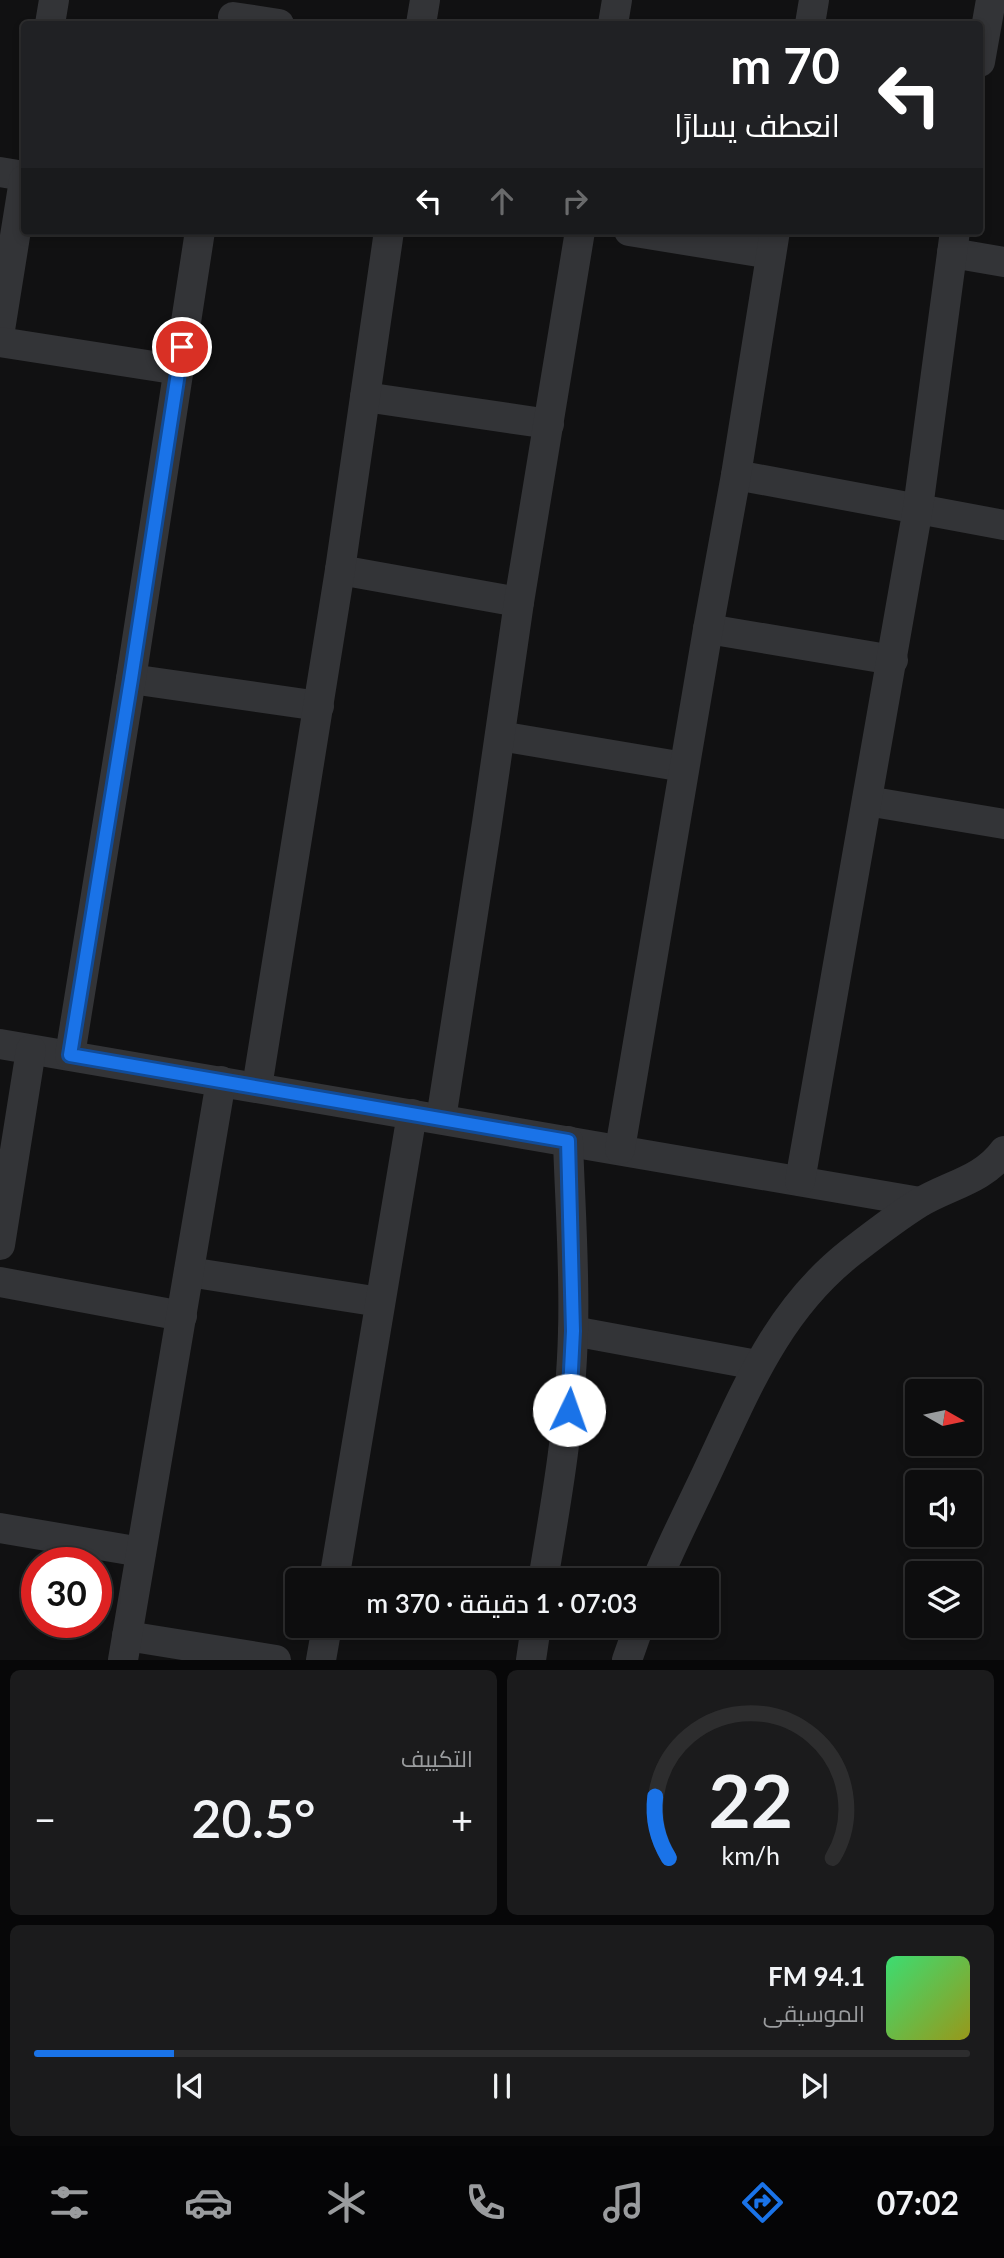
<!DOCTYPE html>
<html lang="ar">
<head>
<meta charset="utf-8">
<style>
	body { margin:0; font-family:Lato,Cairo,sans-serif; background:#1b1b1c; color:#f1f3f6; direction:rtl; height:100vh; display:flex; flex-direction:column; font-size:26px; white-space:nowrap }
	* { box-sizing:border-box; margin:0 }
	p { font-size:23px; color:#9a9c9e }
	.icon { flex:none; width:38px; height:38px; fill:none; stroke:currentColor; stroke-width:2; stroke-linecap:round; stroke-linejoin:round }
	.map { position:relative; height:1660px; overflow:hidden; direction:ltr }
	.side { display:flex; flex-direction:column; gap:10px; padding:10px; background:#070708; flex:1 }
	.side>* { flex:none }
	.guide { position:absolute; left:21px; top:21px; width:962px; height:214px; border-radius:7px; box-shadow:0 4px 10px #0003,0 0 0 2px #2d2d2e; direction:rtl; background:#202124; color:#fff; overflow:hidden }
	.needle { width:46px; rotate:99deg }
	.fabs { position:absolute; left:905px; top:1379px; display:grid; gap:14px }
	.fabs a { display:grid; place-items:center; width:77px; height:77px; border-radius:7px; background:#0d0d0e; box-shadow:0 4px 10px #0003,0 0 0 2px #2d2d2e; font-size:35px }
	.speed { position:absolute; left:21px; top:1547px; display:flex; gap:14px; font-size:35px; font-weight:700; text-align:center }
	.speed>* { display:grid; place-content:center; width:91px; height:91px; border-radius:50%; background:#0d0d0e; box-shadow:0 4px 10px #0003,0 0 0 2px #2d2d2e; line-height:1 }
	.speed .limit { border:10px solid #d22; background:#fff; color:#111 }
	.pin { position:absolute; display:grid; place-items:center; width:60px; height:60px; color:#fff; margin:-30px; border:4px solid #fff; border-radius:50%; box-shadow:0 2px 7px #0007 }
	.me { position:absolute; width:77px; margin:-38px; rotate:3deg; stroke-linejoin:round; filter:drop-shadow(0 0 5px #0008) }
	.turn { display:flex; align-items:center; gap:24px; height:147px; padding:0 28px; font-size:32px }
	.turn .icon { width:91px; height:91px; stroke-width:2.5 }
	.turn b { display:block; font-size:49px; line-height:60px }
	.lanes { display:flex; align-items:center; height:66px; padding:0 28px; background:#0003; justify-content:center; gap:35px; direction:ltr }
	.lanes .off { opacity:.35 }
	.big { font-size:52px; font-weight:600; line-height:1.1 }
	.side .tile { flex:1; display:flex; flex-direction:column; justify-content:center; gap:10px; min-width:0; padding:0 24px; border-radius:10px; background:#1b1b1c }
	.side .dial { align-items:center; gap:0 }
	.dial svg { height:182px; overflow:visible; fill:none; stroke:#2d2d2e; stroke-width:7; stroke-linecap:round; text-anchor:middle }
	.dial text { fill:#f1f3f6; stroke:none }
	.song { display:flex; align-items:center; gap:21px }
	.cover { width:84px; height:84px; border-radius:10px; background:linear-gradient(135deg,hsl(140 70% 55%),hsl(60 70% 35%)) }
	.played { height:7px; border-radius:4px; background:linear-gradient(90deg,#1a73e8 15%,#2d2d2e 15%) }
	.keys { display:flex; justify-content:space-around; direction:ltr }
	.heat { display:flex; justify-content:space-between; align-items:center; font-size:38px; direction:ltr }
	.side .tiles { flex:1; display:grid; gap:10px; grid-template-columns:1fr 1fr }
	.tile:last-child { grid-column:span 2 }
	.trip { position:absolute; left:285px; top:1568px; width:434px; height:70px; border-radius:7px; background:#0d0d0e; box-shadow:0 4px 10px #0003,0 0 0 2px #2d2d2e; font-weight:600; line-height:70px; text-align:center; direction:rtl }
	.tab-bar { display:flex; height:112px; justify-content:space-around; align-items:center; background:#050506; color:#9a9c9e }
	.tab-bar .icon { width:49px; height:49px }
	.tab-bar .current { color:#1a73e8 }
	.tab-bar b { font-size:32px; color:#f1f3f6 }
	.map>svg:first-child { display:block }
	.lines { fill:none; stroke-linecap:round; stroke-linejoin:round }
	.minor { stroke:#333437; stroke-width:30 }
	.route-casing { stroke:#114b97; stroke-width:18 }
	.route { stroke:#1a73e8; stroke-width:12 }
</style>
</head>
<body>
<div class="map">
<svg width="1004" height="1660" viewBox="0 0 1004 1660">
	<rect width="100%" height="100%" fill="#111112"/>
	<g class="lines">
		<!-- minor -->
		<g class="minor">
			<path d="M233,17L279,24"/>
			<path d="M50,24L54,0"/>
			<path d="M421,24L425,0"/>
			<path d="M613,24L617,0"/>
			<path d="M810,24L814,0"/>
			<path d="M980,62L991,0"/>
			<path d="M0,172L24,176"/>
			<path d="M629,231L771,254"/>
			<path d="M952,253L1004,262"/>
			<path d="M0,330L24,180"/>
			<path d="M0,342L179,370"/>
			<path d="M365,397L549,424"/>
			<path d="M736,475L1004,525"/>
			<path d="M340,570L519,602"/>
			<path d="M708,629L893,660"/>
			<path d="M131,679L319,706"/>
			<path d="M500,736L684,767"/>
			<path d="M867,801L1004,824"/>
			<path d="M0,1044L920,1202"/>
			<path d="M70,1055L131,679L200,231"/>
			<path d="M257,1087L340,570L389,231"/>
			<path d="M441,1119L487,823L519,602L580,231"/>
			<path d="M620,1149L708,629L736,475L775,231"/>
			<path d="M800,1181L918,508L955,231"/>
			<path d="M0,1245L31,1050"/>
			<path d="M189,1272L380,1302"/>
			<path d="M0,1282L182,1316"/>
			<path d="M573,1331L757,1365"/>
			<path d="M0,1528L141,1552"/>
			<path d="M334,1580L412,1114"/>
			<path d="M543,1580C557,1498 571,1416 573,1332C575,1269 570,1204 568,1141"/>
			<path d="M657,1580C673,1541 693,1503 711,1464C748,1385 779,1309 850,1253C872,1236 895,1218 919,1203C949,1185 983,1180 1004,1151"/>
			<path d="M127,1636L276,1660"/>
			<path d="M123,1660L221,1081"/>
			<path d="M321,1660L327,1626"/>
			<path d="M531,1660L536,1626"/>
			<path d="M627,1660L639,1626"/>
		</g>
	</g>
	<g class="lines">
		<!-- route casing -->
		<g class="route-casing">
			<path id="route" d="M182,347L131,679L70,1055L568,1141L573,1331L569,1410"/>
		</g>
		<!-- route -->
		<use href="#route" class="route"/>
	</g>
</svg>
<div class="fabs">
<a><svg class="needle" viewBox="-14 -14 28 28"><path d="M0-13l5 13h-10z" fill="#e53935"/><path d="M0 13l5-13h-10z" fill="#9a9c9e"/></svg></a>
<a><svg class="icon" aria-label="sound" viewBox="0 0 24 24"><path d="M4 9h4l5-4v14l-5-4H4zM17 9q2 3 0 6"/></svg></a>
<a><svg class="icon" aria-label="layers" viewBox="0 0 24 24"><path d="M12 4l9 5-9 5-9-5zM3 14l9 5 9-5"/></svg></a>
</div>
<div class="speed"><div class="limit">30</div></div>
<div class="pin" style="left:182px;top:347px;background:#d93025"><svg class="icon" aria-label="arrive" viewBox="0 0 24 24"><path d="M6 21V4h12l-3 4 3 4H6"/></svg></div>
<svg class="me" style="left:569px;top:1410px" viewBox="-20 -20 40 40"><circle r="19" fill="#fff"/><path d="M0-13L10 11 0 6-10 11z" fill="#1a73e8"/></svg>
<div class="trip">07:03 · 1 دقيقة · 370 m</div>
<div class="guide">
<div class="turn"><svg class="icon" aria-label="left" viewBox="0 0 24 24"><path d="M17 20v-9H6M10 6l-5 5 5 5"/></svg><div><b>70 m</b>انعطف يسارًا</div></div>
<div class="lanes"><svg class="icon" aria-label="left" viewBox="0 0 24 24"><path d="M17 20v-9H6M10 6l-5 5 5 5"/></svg><svg class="icon off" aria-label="ahead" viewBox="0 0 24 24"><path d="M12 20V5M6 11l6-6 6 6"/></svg><svg class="icon off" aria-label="right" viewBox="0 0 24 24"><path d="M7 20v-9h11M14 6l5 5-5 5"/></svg></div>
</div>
</div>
<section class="side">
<div class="tiles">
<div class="tile dial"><svg viewBox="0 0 100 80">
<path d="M14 69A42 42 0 1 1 86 69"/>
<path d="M14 69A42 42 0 0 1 8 42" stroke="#1a73e8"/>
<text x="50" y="56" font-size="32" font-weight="700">22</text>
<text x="50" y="72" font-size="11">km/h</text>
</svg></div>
<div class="tile"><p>التكييف</p>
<div class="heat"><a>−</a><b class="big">20.5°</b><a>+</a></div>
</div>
<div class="tile">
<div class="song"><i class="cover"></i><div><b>94.1 FM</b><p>الموسيقى</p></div></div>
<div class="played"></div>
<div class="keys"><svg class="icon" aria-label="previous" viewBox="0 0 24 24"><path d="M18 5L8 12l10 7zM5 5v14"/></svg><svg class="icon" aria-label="pause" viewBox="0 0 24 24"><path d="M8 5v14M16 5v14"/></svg><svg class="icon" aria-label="next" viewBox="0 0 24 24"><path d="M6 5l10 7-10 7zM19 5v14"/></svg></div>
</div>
</div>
</section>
<nav class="tab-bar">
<b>07:02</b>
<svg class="icon current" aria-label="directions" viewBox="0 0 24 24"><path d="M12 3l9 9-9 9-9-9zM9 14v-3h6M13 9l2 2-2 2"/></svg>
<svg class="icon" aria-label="music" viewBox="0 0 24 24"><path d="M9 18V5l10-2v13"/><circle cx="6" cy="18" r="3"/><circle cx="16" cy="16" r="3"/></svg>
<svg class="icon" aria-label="phone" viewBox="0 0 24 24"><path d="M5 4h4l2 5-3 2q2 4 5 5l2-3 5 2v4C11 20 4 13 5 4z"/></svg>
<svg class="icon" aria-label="climate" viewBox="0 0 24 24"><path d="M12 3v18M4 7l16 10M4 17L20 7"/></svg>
<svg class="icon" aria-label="car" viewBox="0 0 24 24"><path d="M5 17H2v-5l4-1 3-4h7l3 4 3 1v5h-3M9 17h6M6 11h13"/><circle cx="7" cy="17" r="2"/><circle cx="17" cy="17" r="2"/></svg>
<svg class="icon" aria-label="filters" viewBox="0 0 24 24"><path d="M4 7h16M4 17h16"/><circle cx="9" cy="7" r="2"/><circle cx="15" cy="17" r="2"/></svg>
</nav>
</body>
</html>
